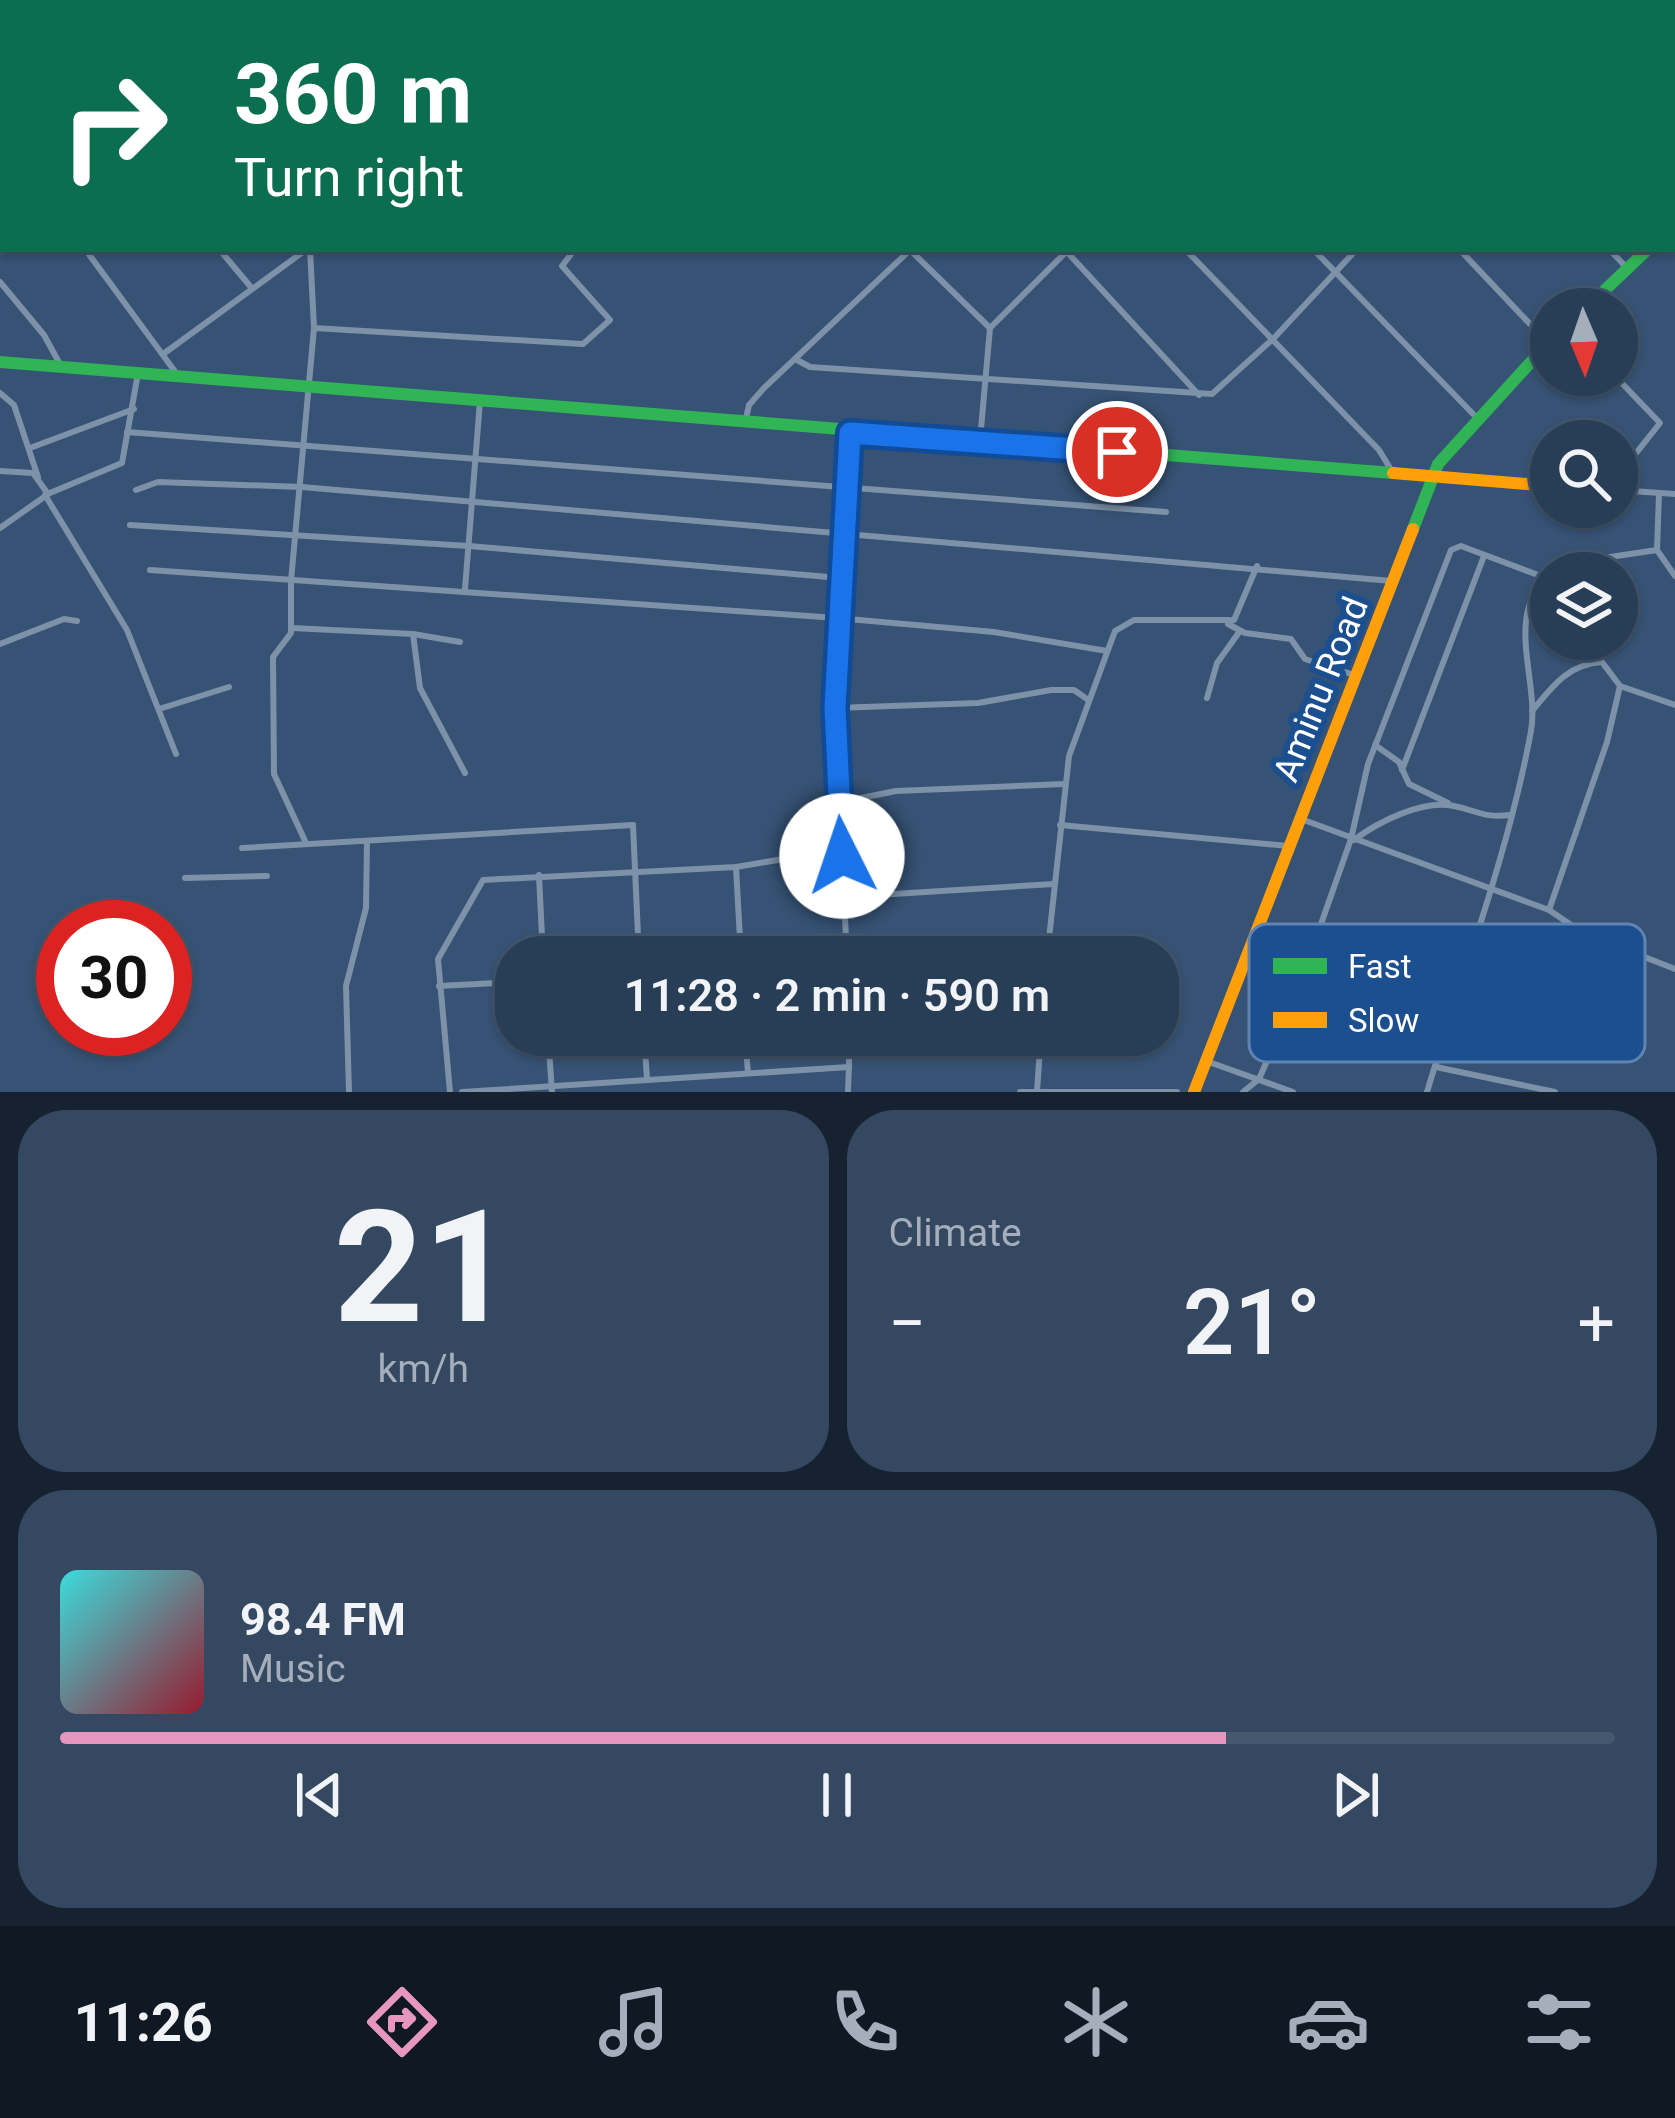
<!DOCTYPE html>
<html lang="en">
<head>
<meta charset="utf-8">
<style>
	body { margin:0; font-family:Roboto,sans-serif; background:#344961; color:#f1f3f6; height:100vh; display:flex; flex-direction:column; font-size:45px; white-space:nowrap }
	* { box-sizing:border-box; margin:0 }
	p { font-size:39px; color:#a5aeba }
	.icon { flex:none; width:66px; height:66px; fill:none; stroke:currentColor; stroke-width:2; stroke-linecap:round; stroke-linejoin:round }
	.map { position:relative; height:1092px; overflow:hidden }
	.side { display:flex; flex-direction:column; gap:18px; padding:18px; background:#162230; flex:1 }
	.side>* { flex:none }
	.hud { position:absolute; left:0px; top:0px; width:1677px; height:252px; box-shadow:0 3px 9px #0004,0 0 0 3px #44576d; background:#0b6e4f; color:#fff; overflow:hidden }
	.needle { width:78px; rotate:178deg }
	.buttons { position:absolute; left:1530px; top:288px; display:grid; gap:24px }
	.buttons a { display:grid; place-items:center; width:108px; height:108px; border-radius:50%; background:#283e57; box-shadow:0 3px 9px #0004,0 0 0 3px #44576d; font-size:60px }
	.speed { position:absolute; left:36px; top:900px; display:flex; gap:24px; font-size:60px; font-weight:700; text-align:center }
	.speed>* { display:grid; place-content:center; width:156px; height:156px; border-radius:50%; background:#283e57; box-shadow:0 3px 9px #0004,0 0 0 3px #44576d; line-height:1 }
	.speed .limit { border:18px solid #d22; background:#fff; color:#111 }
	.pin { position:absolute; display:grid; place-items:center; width:102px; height:102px; color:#fff; margin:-51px; border:6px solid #fff; border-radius:50%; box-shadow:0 3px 12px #0007 }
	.me { position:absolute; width:132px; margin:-66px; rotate:356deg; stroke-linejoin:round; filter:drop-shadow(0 0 9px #0008) }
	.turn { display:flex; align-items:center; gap:42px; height:252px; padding:0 36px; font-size:54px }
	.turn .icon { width:156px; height:156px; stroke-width:2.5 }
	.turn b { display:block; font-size:84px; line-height:102px }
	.big { font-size:90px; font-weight:600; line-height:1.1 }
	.side .card { flex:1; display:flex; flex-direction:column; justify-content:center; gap:18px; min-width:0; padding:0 42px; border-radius:48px; background:#344961 }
	.side .dial { align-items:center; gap:0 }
	.dial b { font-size:156px; line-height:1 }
	.song { display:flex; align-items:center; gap:36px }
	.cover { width:144px; height:144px; border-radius:18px; background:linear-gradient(135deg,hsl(180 70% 55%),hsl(350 70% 35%)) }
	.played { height:12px; border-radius:6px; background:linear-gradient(90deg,#e797bd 75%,#44576d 75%) }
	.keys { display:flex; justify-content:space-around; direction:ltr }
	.heat { display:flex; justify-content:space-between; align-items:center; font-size:66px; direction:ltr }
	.side .tiles { flex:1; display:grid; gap:18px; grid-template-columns:1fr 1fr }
	.card:last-child { grid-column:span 2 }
	.trip { position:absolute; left:495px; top:936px; width:684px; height:120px; border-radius:48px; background:#283e57; box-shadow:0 3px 9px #0004,0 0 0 3px #44576d; font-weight:600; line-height:120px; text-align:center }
	.dock { display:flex; height:192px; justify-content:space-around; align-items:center; background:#101923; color:#a5aeba }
	.dock .icon { width:84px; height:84px }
	.dock .on { color:#e797bd }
	.dock b { font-size:54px; color:#f1f3f6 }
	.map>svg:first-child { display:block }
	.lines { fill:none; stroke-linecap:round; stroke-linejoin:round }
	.street { stroke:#7d92a8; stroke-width:6 }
	.fast { stroke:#30b455; stroke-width:12 }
	.slow { stroke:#ff9f0a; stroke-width:12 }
	.route-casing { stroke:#114b97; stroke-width:30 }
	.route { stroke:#1a73e8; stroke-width:21 }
	.labels { text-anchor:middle; stroke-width:12; stroke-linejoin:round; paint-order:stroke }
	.street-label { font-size:36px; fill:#fff; stroke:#1b4f8f }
	.key { fill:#1b4f8f; stroke:#5f84b1; stroke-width:3 }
	.key-label { font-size:33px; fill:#fff }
</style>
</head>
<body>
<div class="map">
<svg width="1675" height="1092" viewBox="0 0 1675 1092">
	<rect width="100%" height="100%" fill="#365274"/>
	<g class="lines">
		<!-- street -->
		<g class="street">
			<path d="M148,0L150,3"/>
			<path d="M311,0L315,3"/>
			<path d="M538,0L541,3"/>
			<path d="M673,0L676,3"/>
			<path d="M795,0L798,3"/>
			<path d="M943,0L946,3"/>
			<path d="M1073,0L1076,3"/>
			<path d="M1222,0L1225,3"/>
			<path d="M1370,0L1373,3"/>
			<path d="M1444,0L1447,3"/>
			<path d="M121,3L123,0"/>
			<path d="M351,3L353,0"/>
			<path d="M438,3L458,0"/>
			<path d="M584,3L587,0"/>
			<path d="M923,3L926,0"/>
			<path d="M1335,3L1339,0"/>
			<path d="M1592,3L1595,0"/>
			<path d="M0,6L3,10"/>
			<path d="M0,69L3,68"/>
			<path d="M0,90V94"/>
			<path d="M1674,91L1675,92"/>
			<path d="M0,229L3,226"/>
			<path d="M1674,241L1675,242"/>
			<path d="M85,249L179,377"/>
			<path d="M219,249L250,286"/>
			<path d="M909,249L990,328"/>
			<path d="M1185,249L1379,450L1393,473"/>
			<path d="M1313,249L1476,417"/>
			<path d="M1459,249L1548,343"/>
			<path d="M1609,249L1627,268"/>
			<path d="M1067,252L1199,395"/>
			<path d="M0,282L44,335L61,366"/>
			<path d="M314,328L583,344L610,320L562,266L575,249"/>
			<path d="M166,352L307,249"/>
			<path d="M795,359L810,367L1212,394L1274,338L1357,249"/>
			<path d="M138,373L122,463L45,495L127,630L176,754"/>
			<path d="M1614,375L1660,423L1633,457L1622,490"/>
			<path d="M0,393L14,405L38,477"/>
			<path d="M745,423L749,405L764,388L910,250"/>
			<path d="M127,432L1166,512"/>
			<path d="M980,440L990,328L1069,249"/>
			<path d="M30,448L134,409"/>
			<path d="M0,471L33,473L48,494"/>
			<path d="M136,490L158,482L302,487L1392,581"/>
			<path d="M1617,490L1675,494"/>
			<path d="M130,525L469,546L840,578"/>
			<path d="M0,528L47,495"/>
			<path d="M1657,550L1675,576"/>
			<path d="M150,570L837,618L994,632L1107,651"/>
			<path d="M1554,573L1583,561L1657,550L1659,494"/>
			<path d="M465,589L480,401"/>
			<path d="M1228,624L1245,633L1291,639L1305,659L1354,675"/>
			<path d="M292,628L413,634L420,688L465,773"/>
			<path d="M413,634L460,642"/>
			<path d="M0,644L64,619L77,621"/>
			<path d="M1620,686L1675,705"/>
			<path d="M1207,698L1217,663L1240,631"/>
			<path d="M835,708L978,703L1051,690H1074L1087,699"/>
			<path d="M159,709L229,687"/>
			<path d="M1532,711C1552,687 1568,664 1602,662L1620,686L1607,742L1549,910"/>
			<path d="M1375,745L1399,762L1409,784L1448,803"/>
			<path d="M1402,770L1484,556"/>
			<path d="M841,802L896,791L1064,784"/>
			<path d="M1301,819L1549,910L1583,933L1675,969"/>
			<path d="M633,825L639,957"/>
			<path d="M1060,825L1288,846"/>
			<path d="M1354,840C1378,822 1423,799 1454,806C1479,811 1482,818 1510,815"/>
			<path d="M306,843L274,774L273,657L291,633V581L314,328L310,249"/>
			<path d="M242,848L633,825"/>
			<path d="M736,867L741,957"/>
			<path d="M539,875L543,957"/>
			<path d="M185,878L267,876"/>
			<path d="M845,897L1054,884"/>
			<path d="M847,957L835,724L850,433"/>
			<path d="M1047,957L1069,756L1115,631L1134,620H1234L1257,566"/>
			<path d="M439,986L516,982"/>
			<path d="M548,1035L552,1092"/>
			<path d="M644,1035L647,1079"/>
			<path d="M745,1035L748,1073"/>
			<path d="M1206,1061L1293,1092"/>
			<path d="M1436,1067L1555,1092"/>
			<path d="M1037,1091L1041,1035"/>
			<path d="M349,1092L346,986L366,908L367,841"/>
			<path d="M450,1092L438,959L483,880L736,867L813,854L842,856"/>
			<path d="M462,1092L849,1067"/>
			<path d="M848,1092L850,1035"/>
			<path d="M1020,1092H1177"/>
			<path d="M1243,1092L1259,1079L1296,995L1351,839L1368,764L1451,550L1461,546L1546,578"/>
			<path d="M1427,1092C1462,975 1509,851 1531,731C1540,681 1502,612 1551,575"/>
		</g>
		<!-- fast -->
		<g class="fast">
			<path d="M1674,222L1675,221"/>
			<path d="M1585,309L1648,249"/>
			<path d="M0,362L1393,473"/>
			<path d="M1413,529L1438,464L1551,340"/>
		</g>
		<!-- slow -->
		<g class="slow">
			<path d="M1393,473L1551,486"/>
			<path d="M1194,1092L1413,529"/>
		</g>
	</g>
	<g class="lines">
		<!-- route casing -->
		<g class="route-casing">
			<path id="route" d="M842,856L835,708L850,433L1117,452"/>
		</g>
		<!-- route -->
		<use href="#route" class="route"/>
	</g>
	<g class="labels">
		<!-- street labels -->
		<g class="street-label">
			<text transform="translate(1320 689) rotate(-68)" y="13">Aminu Road</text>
		</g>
	</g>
	<!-- legend -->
	<rect x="1249" y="924" width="396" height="138" rx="18" class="key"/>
	<rect x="1273" y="958" width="54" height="16" fill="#30b455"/>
	<rect x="1273" y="1012" width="54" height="16" fill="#ff9f0a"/>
	<g class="key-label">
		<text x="1348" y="978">Fast</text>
		<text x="1348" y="1032">Slow</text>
	</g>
</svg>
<div class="buttons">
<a><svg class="needle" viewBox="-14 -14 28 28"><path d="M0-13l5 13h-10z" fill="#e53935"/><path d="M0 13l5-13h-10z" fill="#a5aeba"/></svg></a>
<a><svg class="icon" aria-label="search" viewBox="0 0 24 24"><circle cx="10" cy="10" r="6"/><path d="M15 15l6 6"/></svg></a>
<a><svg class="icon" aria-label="layers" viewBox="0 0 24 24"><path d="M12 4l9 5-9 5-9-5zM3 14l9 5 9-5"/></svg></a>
</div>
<div class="speed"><div class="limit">30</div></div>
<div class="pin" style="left:1117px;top:452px;background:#d93025"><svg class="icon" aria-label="arrive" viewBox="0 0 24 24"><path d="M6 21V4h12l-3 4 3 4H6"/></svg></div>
<svg class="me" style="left:842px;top:856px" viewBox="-20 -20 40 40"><circle r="19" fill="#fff"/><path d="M0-13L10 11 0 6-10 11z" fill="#1a73e8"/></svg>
<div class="trip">11:28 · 2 min · 590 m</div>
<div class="hud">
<div class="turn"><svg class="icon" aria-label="right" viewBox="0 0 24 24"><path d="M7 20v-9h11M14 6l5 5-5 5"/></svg><div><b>360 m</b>Turn right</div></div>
</div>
</div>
<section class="side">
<div class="tiles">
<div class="card dial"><b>21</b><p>km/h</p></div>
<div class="card"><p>Climate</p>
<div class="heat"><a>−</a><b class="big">21°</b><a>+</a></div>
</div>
<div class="card">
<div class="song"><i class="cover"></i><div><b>98.4 FM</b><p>Music</p></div></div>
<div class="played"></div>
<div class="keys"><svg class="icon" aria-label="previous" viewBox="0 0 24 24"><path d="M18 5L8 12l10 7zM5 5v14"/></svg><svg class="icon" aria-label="pause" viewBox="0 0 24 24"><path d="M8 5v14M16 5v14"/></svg><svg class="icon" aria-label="next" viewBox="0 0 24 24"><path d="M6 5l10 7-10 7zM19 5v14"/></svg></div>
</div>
</div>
</section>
<nav class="dock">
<b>11:26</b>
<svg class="icon on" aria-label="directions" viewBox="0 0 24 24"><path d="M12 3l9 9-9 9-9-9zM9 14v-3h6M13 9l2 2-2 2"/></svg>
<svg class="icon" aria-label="music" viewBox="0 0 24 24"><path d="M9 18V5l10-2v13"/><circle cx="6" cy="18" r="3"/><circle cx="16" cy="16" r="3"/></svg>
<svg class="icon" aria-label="phone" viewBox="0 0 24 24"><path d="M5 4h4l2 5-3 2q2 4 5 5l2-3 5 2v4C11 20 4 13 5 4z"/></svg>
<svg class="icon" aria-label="climate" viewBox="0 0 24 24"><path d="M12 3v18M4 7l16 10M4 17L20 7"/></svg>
<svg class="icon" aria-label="car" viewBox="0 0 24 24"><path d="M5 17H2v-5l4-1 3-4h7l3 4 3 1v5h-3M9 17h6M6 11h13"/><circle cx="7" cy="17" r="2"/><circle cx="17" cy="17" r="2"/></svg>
<svg class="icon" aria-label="filters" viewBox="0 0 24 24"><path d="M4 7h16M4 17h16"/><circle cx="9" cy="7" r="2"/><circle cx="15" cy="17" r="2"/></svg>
</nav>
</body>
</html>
